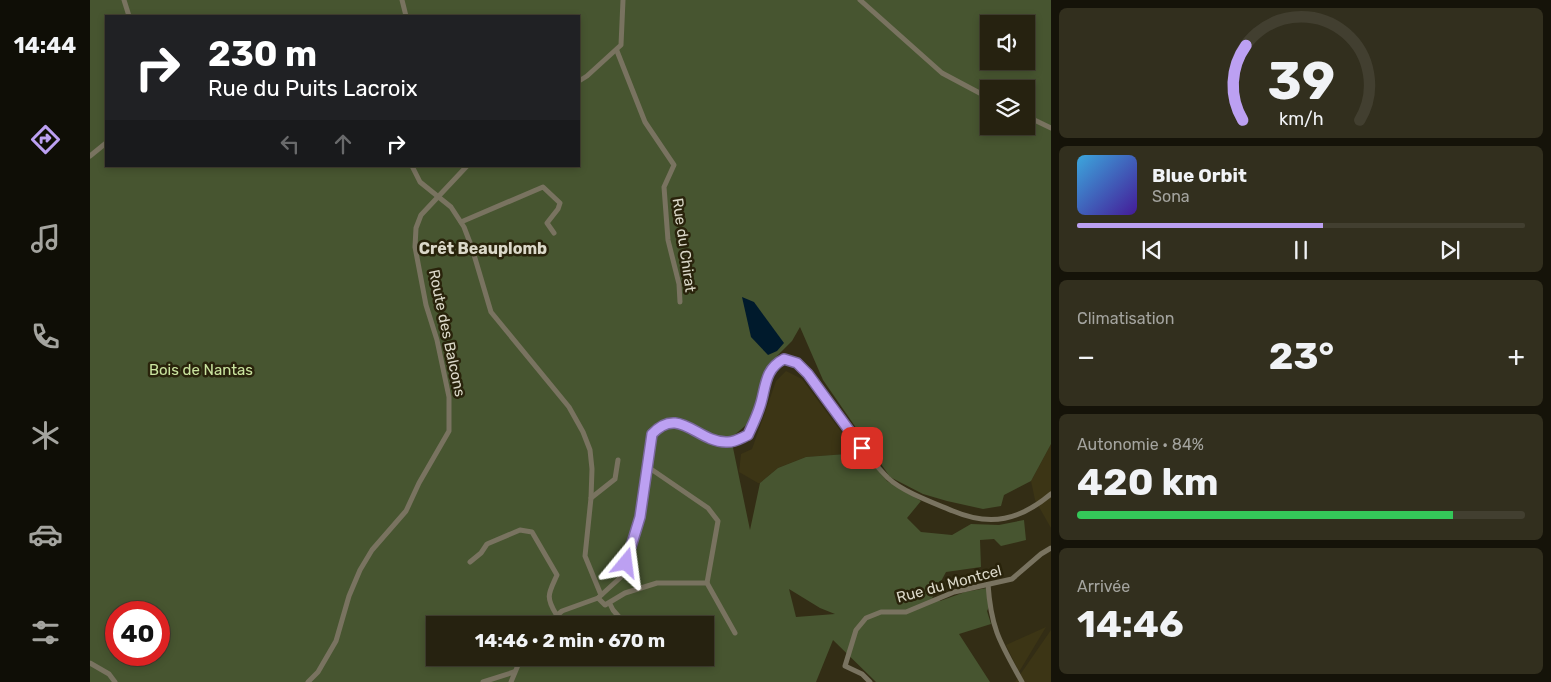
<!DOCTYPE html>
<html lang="fr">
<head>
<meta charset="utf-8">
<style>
	body { margin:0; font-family:Rubik,sans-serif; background:#322f1e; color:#f1f3f6; height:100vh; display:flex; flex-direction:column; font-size:19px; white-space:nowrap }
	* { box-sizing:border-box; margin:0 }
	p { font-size:16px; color:#a4a49f }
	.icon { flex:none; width:28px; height:28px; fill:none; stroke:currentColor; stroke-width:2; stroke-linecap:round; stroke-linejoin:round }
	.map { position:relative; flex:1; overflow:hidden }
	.side { display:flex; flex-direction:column; gap:8px; padding:8px; background:#151309; width:500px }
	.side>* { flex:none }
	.guide { position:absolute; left:15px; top:15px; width:475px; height:152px; border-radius:0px; box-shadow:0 2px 8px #0003,0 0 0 1px #423f30; background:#202124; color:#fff; overflow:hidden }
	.tools { position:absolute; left:890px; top:15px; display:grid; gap:10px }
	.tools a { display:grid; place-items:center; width:55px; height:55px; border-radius:0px; background:#262210; box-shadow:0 2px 8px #0003,0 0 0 1px #423f30; font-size:25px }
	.speed { position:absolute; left:15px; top:601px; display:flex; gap:10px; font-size:25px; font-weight:700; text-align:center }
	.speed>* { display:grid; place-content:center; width:65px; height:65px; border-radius:50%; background:#262210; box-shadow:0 2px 8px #0003,0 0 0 1px #423f30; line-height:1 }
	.speed .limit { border:8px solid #d22; background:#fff; color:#111 }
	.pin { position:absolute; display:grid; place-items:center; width:42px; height:42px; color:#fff; margin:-21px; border-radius:10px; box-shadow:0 2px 8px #0006 }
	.me { position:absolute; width:55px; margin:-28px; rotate:16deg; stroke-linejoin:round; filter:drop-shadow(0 0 4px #0008) }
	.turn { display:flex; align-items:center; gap:18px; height:105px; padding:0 20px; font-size:22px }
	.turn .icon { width:65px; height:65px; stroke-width:2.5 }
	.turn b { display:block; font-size:35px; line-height:42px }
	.lanes { display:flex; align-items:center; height:48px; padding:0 20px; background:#0003; justify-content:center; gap:25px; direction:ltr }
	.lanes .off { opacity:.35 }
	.big { font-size:38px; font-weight:700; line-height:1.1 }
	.side .tile { flex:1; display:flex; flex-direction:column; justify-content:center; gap:8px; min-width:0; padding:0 18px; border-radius:8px; background:#322f1e }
	.side .dial { align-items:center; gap:0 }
	.dial svg { height:130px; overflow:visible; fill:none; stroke:#423f30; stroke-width:7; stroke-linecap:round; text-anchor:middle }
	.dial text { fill:#f1f3f6; stroke:none }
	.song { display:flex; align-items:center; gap:15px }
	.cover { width:60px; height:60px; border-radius:8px; background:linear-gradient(135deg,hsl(200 70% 55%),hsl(260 70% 35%)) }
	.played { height:5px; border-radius:2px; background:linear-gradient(90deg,#bca0f2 55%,#423f30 55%) }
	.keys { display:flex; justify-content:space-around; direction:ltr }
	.heat { display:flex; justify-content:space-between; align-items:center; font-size:28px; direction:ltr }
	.charge { height:8px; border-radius:4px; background:linear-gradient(90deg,#34c759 84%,#423f30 0) }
	.trip { position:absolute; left:336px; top:616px; width:288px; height:50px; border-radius:0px; background:#262210; box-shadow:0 2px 8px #0003,0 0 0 1px #423f30; font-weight:700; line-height:50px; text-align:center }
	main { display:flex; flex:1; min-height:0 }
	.tab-bar { display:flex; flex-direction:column; width:90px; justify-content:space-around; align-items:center; background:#0f0e06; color:#a4a49f }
	.tab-bar .icon { width:35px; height:35px }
	.tab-bar .active { color:#bca0f2 }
	.tab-bar b { font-size:22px; color:#f1f3f6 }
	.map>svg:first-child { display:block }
	.built { fill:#3c3515 }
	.green { fill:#475530; fill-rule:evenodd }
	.water { fill:#001a2c }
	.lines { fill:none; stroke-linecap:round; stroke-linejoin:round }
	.minor { stroke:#797360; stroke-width:5 }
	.route-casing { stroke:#7a689d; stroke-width:12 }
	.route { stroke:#bca0f2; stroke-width:9 }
	.labels { text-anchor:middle; stroke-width:5; stroke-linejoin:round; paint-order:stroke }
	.street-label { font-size:15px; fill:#dbd8c9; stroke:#29230b }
	.park-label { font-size:15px; fill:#cae49f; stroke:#29230b }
	.neighbourhood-label { font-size:16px; font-weight:bold; fill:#dbd8c9; stroke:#29230b }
</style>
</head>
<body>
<main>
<nav class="tab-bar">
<b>14:44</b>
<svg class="icon active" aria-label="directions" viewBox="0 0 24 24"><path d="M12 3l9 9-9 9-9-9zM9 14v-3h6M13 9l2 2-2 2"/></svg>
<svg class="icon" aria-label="music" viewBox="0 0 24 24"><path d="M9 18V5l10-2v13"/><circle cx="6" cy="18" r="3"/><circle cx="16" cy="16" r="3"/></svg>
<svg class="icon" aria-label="phone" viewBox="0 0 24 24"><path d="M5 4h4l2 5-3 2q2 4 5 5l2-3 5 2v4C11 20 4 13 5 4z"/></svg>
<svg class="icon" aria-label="climate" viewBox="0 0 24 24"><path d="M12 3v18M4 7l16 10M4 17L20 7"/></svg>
<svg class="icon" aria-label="car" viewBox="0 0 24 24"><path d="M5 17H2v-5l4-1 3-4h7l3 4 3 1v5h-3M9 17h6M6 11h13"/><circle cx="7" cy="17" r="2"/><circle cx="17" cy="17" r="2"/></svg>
<svg class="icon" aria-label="filters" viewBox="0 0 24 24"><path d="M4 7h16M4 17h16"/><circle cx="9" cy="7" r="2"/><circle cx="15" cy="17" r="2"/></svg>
</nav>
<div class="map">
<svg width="961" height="682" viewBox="0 0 961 682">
	<rect width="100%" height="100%" fill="#332d15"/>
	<!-- built -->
	<g class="built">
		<path d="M696,371L712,379L761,445L756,454L716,457L688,468L670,483H668L649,472L651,454L662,449L686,381Z"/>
		<path d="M961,444V528L945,500L941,481Z"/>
		<path d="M956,627L929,672L916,645Z"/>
		<path d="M961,630V682H925Z"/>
	</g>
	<!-- green -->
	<path class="green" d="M0,0H961V444L941,481L914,495L911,506L893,509L857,501L833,494L800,477L733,380L710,327L702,341L680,363L662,420L641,438L660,530L670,483L688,468L716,457L756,454L776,467L783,463L797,481L831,501L817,518L831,532L862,535L881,524L909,525L934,520L936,540L911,546L904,539L890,540L891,567L856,572L842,598L848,597L850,601L875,592L897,588L899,607L897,611L901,624L869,634L900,682H786L743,640L726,682H0ZM16,16H489V166H16ZM899,24H936V61H899ZM899,89H936V126H899ZM699,589L730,608L745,614L706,617ZM26,612H69V655H26ZM345,625H615V658H345Z"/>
	<!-- water -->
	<path class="water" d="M652,297L664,302L694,343L687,351L678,355L661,337Z"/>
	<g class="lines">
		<!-- minor -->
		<g class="minor">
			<path d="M34,0L39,16"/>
			<path d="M312,0L316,16"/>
			<path d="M770,0L852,73L899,98"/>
			<path d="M527,51L555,122L584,165L574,187L578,240L589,284L590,302"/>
			<path d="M489,81L497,76L531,45L533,0"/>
			<path d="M936,116L961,128"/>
			<path d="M0,156L16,143"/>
			<path d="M322,166L330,182L361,207L374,227L382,248L401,312L479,407L493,432L500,450L502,469L501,498L495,556L511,595"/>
			<path d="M371,222L453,187L470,203L468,209L457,223L464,233"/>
			<path d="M558,467L618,508L628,521L617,583"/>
			<path d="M501,498L525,479L528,460"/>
			<path d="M380,562L391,553L397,544L430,530L442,532L467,575C459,593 455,596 466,614"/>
			<path d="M898,584C901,630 911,644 932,682"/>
			<path d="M508,598L515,605L535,593L567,583H617L645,633"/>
			<path d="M520,604L523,610L536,625"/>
			<path d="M456,625L472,611L508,598L531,577L549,517L562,434C589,405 607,442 636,442C644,442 651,438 658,435C662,426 667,416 670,406C676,388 674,369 694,359C698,361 704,362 708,364C721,373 731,389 740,402C758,428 776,456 798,478C813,492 844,503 863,511C901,527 930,520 961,494"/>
			<path d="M0,663L19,674L25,682"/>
			<path d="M218,682L228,672L246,641L259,596L270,570L282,550L316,511L329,483L359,431V397L347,340L336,305L325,247L326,228L331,215L377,166"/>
			<path d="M393,682L424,672"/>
			<path d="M421,682L431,658"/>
			<path d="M780,682L772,674L755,666L766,630L776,618L791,612H816L864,592L922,579L951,554L961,548"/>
		</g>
	</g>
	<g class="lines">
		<!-- route casing -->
		<g class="route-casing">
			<path id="route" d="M536,563L550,517L562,434C589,405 607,442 636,442C644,443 651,438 658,435C662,426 667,416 670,406C676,388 674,369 694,359L707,363L718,374L772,448"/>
		</g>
		<!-- route -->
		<use href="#route" class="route"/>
	</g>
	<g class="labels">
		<!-- street labels -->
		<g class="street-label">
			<text transform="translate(594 245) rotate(82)" y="5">Rue du Chirat</text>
			<text transform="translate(357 333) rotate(78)" y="5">Route des Balcons</text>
			<text transform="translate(859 584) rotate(-15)" y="5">Rue du Montcel</text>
		</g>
		<!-- park labels -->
		<g class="park-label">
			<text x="111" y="375">Bois de Nantas</text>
		</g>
		<!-- neighbourhood labels -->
		<g class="neighbourhood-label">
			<text x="393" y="254">Crêt Beauplomb</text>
		</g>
	</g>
</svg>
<div class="tools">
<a><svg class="icon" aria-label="sound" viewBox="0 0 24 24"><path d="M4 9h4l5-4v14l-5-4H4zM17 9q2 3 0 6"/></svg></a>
<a><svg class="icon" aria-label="layers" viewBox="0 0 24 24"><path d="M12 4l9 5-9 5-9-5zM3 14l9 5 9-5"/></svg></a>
</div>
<div class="speed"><div class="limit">40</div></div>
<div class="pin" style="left:772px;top:448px;background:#d93025"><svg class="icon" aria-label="arrive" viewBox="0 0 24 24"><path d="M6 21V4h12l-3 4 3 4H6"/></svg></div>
<svg class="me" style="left:536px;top:563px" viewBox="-20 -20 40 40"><path d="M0-17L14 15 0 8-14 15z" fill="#bca0f2" stroke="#fff" stroke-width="4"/></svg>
<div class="trip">14:46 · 2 min · 670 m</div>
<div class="guide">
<div class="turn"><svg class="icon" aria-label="right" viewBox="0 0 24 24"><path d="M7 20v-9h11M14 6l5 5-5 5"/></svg><div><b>230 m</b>Rue du Puits Lacroix</div></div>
<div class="lanes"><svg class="icon off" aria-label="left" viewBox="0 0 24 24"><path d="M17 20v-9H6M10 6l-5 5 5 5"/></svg><svg class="icon off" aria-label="ahead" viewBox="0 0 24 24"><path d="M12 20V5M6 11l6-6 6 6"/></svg><svg class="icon" aria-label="right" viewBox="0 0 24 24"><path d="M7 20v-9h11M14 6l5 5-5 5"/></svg></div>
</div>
</div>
<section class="side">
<div class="tile dial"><svg viewBox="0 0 100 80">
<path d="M14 69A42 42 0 1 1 86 69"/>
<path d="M14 69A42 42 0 0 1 16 23" stroke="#bca0f2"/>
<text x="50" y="56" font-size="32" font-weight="700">39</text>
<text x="50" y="72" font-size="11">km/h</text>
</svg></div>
<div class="tile">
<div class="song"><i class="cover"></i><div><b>Blue Orbit</b><p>Sona</p></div></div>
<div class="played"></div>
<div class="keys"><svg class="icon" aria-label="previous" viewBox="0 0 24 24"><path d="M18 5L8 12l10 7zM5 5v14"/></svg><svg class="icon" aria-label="pause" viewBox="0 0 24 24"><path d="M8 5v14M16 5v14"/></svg><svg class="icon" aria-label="next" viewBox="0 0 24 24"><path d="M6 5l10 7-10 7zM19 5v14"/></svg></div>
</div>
<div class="tile"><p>Climatisation</p>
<div class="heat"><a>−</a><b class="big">23°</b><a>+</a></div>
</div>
<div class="tile"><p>Autonomie · 84%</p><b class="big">420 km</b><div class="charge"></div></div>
<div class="tile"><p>Arrivée</p><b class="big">14:46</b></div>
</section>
</main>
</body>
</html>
